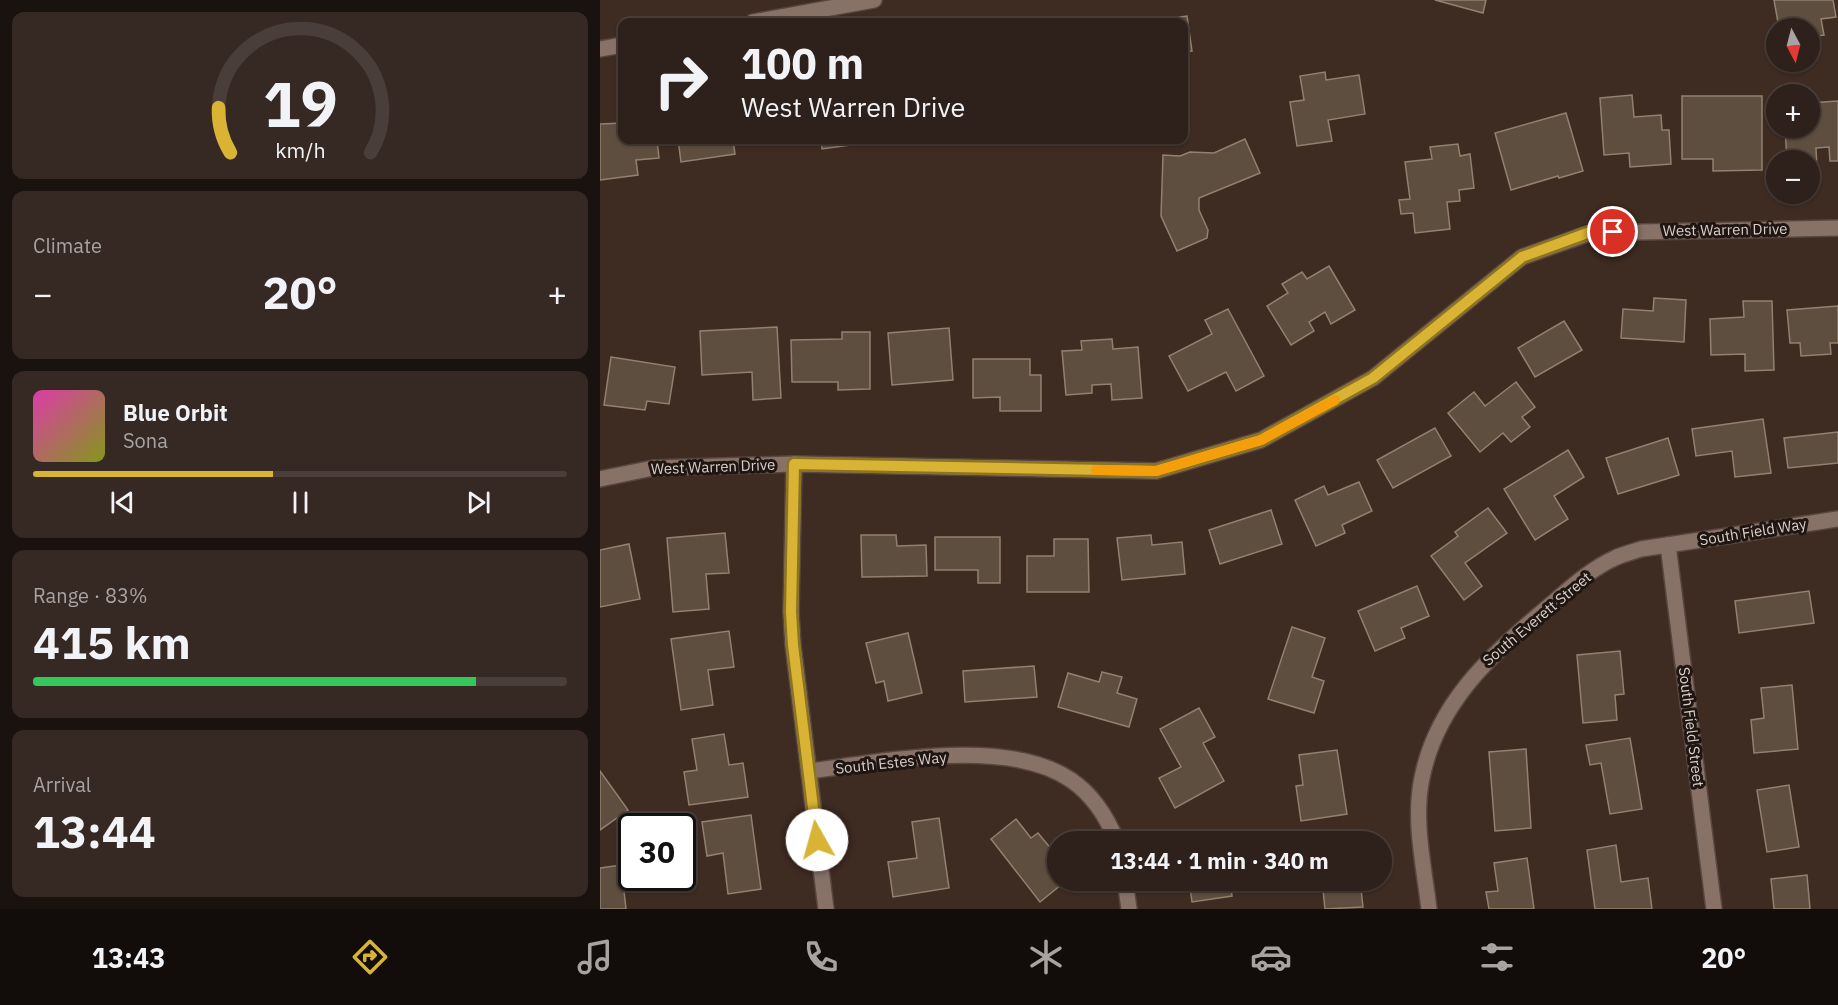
<!DOCTYPE html>
<html lang="en">
<head>
<meta charset="utf-8">
<style>
	body { margin:0; font-family:"IBM Plex Sans",sans-serif; background:#362823; color:#f1f3f6; height:100vh; display:flex; flex-direction:column; font-size:22px; white-space:nowrap }
	* { box-sizing:border-box; margin:0 }
	p { font-size:20px; color:#a7a3a2 }
	.icon { flex:none; width:33px; height:33px; fill:none; stroke:currentColor; stroke-width:2; stroke-linecap:round; stroke-linejoin:round }
	.map { position:relative; flex:1; overflow:hidden }
	.side { display:flex; flex-direction:column; gap:12px; padding:12px; background:#19120e; width:600px }
	.side>* { flex:none }
	.guide { position:absolute; left:18px; top:18px; width:570px; height:126px; border-radius:12px; box-shadow:0 2px 4px #0004,0 0 0 2px #493e39; background:#2e201a; color:#f1f3f6; overflow:hidden }
	.needle { width:39px; rotate:173deg }
	.controls { position:absolute; left:1166px; top:18px; display:grid; gap:12px }
	.controls a { display:grid; place-items:center; width:54px; height:54px; border-radius:50%; background:#2e201a; box-shadow:0 2px 4px #0004,0 0 0 2px #493e39; font-size:30px }
	.speed { position:absolute; left:18px; top:813px; display:flex; gap:12px; font-size:30px; font-weight:700; text-align:center }
	.speed>* { display:grid; place-content:center; width:78px; height:78px; border-radius:50%; background:#2e201a; box-shadow:0 2px 4px #0004,0 0 0 2px #493e39; line-height:1 }
	.speed .limit { border:3px solid #111; border-radius:9px; background:#fff; color:#111 }
	.pin { position:absolute; display:grid; place-items:center; width:51px; height:51px; color:#fff; margin:-26px; border:3px solid #fff; border-radius:50%; box-shadow:0 2px 6px #0007 }
	.me { position:absolute; width:66px; margin:-33px; rotate:353deg; stroke-linejoin:round; filter:drop-shadow(0 0 4px #0008) }
	.turn { display:flex; align-items:center; gap:21px; height:126px; padding:0 24px; font-size:27px }
	.turn .icon { width:78px; height:78px; stroke-width:2.5 }
	.turn b { display:block; font-size:42px; line-height:51px }
	.big { font-size:45px; font-weight:800; line-height:1.1 }
	.side .tile { flex:1; display:flex; flex-direction:column; justify-content:center; gap:9px; min-width:0; padding:0 21px; border-radius:12px; background:#362823 }
	.side .dial { align-items:center; gap:0 }
	.dial svg { height:156px; overflow:visible; fill:none; stroke:#493e39; stroke-width:7; stroke-linecap:round; text-anchor:middle }
	.dial text { fill:#f1f3f6; stroke:none }
	.song { display:flex; align-items:center; gap:18px }
	.cover { width:72px; height:72px; border-radius:9px; background:linear-gradient(135deg,hsl(320 70% 55%),hsl(70 70% 35%)) }
	.played { height:6px; border-radius:3px; background:linear-gradient(90deg,#d9b334 45%,#493e39 45%) }
	.keys { display:flex; justify-content:space-around; direction:ltr }
	.heat { display:flex; justify-content:space-between; align-items:center; font-size:33px; direction:ltr }
	.charge { height:9px; border-radius:4px; background:linear-gradient(90deg,#34c759 83%,#493e39 0) }
	.trip { position:absolute; left:447px; top:831px; width:345px; height:60px; border-radius:30px; background:#2e201a; box-shadow:0 2px 4px #0004,0 0 0 2px #493e39; font-weight:800; line-height:60px; text-align:center }
	.tab-bar { display:flex; height:96px; justify-content:space-around; align-items:center; background:#120d0a; color:#a7a3a2 }
	.tab-bar .icon { width:42px; height:42px }
	.tab-bar .current { color:#d9b334 }
	.tab-bar b { font-size:27px; color:#f1f3f6 }
	main { display:flex; flex:1; min-height:0 }
	.map>svg:first-child { display:block }
	.building { fill:#5e4e3f; stroke:#928170; stroke-width:1.5 }
	.lines { fill:none; stroke-linecap:round; stroke-linejoin:round }
	.street-casing { stroke:#584740; stroke-width:18 }
	.street { stroke:#887267; stroke-width:15 }
	.route-casing { stroke:#8d7422; stroke-width:15 }
	.route { stroke:#d9b334; stroke-width:10 }
	.slow { stroke:#f59e0b; stroke-width:10 }
	.labels { text-anchor:middle; stroke-width:6; stroke-linejoin:round; paint-order:stroke }
	.street-label { font-size:15px; fill:#dbcec8; stroke:#1f1612 }
</style>
</head>
<body>
<main>
<section class="side">
<div class="tile dial"><svg viewBox="0 0 100 80">
<path d="M14 69A42 42 0 1 1 86 69"/>
<path d="M14 69A42 42 0 0 1 8 46" stroke="#d9b334"/>
<text x="50" y="56" font-size="32" font-weight="700">19</text>
<text x="50" y="72" font-size="11">km/h</text>
</svg></div>
<div class="tile"><p>Climate</p>
<div class="heat"><a>−</a><b class="big">20°</b><a>+</a></div>
</div>
<div class="tile">
<div class="song"><i class="cover"></i><div><b>Blue Orbit</b><p>Sona</p></div></div>
<div class="played"></div>
<div class="keys"><svg class="icon" aria-label="previous" viewBox="0 0 24 24"><path d="M18 5L8 12l10 7zM5 5v14"/></svg><svg class="icon" aria-label="pause" viewBox="0 0 24 24"><path d="M8 5v14M16 5v14"/></svg><svg class="icon" aria-label="next" viewBox="0 0 24 24"><path d="M6 5l10 7-10 7zM19 5v14"/></svg></div>
</div>
<div class="tile"><p>Range · 83%</p><b class="big">415 km</b><div class="charge"></div></div>
<div class="tile"><p>Arrival</p><b class="big">13:44</b></div>
</section>
<div class="map">
<svg width="1238" height="909" viewBox="0 0 1238 909">
	<rect width="100%" height="100%" fill="#3e2b22"/>
	<!-- building -->
	<g class="building">
		<path d="M835,0H886L883,13Z"/>
		<path d="M1174,0H1233L1236,17L1221,19L1224,35L1209,37V28H1179Z"/>
		<path d="M587,16L592,51L584,52V22H541Z"/>
		<path d="M725,72L726,80L759,75L765,114L728,120L732,141L697,146L690,102L704,100L700,76Z"/>
		<path d="M1032,95L1034,117L1061,115L1062,130H1069L1071,164L1030,167L1029,153L1004,155L1000,98Z"/>
		<path d="M1082,96H1162V170L1113,171V159H1082Z"/>
		<path d="M1238,101V161H1230L1229,147L1216,148L1217,169L1209,170V160H1187L1185,128H1209V103Z"/>
		<path d="M966,113L983,171L959,178L958,176L911,190L895,133Z"/>
		<path d="M22,123V140H57L59,158L36,160L38,175L0,180V124Z"/>
		<path d="M645,139L660,173L599,198V210L608,230L607,238L577,251L561,216L563,155L580,156L590,152L614,153Z"/>
		<path d="M78,140H135H133L135,154L81,162Z"/>
		<path d="M221,140H249L250,145L222,149Z"/>
		<path d="M858,144L860,156L870,154L874,188L859,190L860,201L847,202L850,229L815,233L813,213L801,214L799,200L810,199L805,162L832,159L830,147Z"/>
		<path d="M729,266L755,310L731,324L725,312L709,322L714,331L691,345L667,306L688,293L682,284L702,272L707,279Z"/>
		<path d="M1054,298L1086,300L1084,342L1021,338L1023,309L1053,311Z"/>
		<path d="M1143,301H1172L1174,370L1145,371V354L1111,355L1110,319L1144,317Z"/>
		<path d="M1238,306V343H1230L1231,354L1201,356L1200,343H1190L1187,310Z"/>
		<path d="M628,309L664,376L636,391L626,372L588,391L569,356L612,334L605,320Z"/>
		<path d="M964,321L982,350L935,377L918,348Z"/>
		<path d="M177,327L181,398L153,400L152,372L102,375L100,331Z"/>
		<path d="M349,328L353,380L292,385L288,333Z"/>
		<path d="M242,332H270V389L238,390V382H192L191,340L242,339Z"/>
		<path d="M512,339L513,349L538,347L542,398L512,400L511,384L492,385V393L466,395L462,351L482,350L481,341Z"/>
		<path d="M11,357L75,367L69,404L47,401L45,410L4,405Z"/>
		<path d="M373,359H430V375H441V411H400V397L373,398Z"/>
		<path d="M916,382L935,407L922,417L930,427L911,442L903,433L880,452L848,413L874,392L885,406Z"/>
		<path d="M1163,419L1171,473L1135,477L1132,451L1096,456L1092,429Z"/>
		<path d="M835,428L851,456L793,488L777,460Z"/>
		<path d="M1238,432V463L1188,468L1184,438Z"/>
		<path d="M1068,438L1079,475L1018,494L1006,458Z"/>
		<path d="M968,450L984,477L954,496L968,519L935,540L904,489Z"/>
		<path d="M759,482L772,511L742,525L745,533L716,546L695,500L724,486L728,495Z"/>
		<path d="M888,508L907,533L865,563L882,586L864,600L831,556L858,536L855,532Z"/>
		<path d="M671,510L682,544L620,564L609,530Z"/>
		<path d="M125,533L129,573L106,574L109,609L73,612L67,538Z"/>
		<path d="M261,535H296L297,546L326,545L327,576L262,577Z"/>
		<path d="M551,535L552,545L582,542L585,574L522,580L517,538Z"/>
		<path d="M335,537H400V583H378V570H335Z"/>
		<path d="M454,539H488L489,592H427V556H454Z"/>
		<path d="M29,544L40,599L0,607V550Z"/>
		<path d="M817,586L829,616L801,628L805,638L775,651L758,611Z"/>
		<path d="M1209,591L1214,623L1139,633L1135,601Z"/>
		<path d="M692,627L725,638L712,677L724,681L714,713L668,699Z"/>
		<path d="M129,631L134,667L108,670L113,705L81,710L71,639Z"/>
		<path d="M308,633L322,693L288,701L284,681L276,683L266,643Z"/>
		<path d="M1020,651L1024,694L1015,695L1017,720L983,723L977,655Z"/>
		<path d="M434,666L437,697L365,702L363,671Z"/>
		<path d="M502,672L522,677L517,693L537,699L529,727L458,707L468,673L499,682Z"/>
		<path d="M1192,685L1198,749L1154,753L1151,720L1164,718L1161,688Z"/>
		<path d="M599,708L615,737L603,743L624,781L575,808L559,778L581,767L560,729Z"/>
		<path d="M124,734L129,765L143,763L148,797L89,805L84,772L97,770L92,739Z"/>
		<path d="M1030,738L1042,809L1010,814L1001,763L990,765L986,745Z"/>
		<path d="M926,749L931,828L895,831L889,752Z"/>
		<path d="M737,750L747,814L701,821L696,786L703,785L699,755Z"/>
		<path d="M0,771L28,810L0,830Z"/>
		<path d="M1189,785L1199,847L1167,852L1157,790Z"/>
		<path d="M151,815L161,889L128,894L123,853L107,856L102,822Z"/>
		<path d="M339,818L349,888L293,897L288,862L317,858L312,822Z"/>
		<path d="M416,819L431,838L438,833L458,857V880H467L440,902L391,839Z"/>
		<path d="M634,831L636,842H584L583,838Z"/>
		<path d="M1016,845L1021,882L1048,878L1052,909H995L987,850Z"/>
		<path d="M927,858L934,909H889L886,892L898,891L894,863Z"/>
		<path d="M21,865L26,909H0V868Z"/>
		<path d="M1207,875L1210,909H1174L1171,879Z"/>
		<path d="M589,880H630L632,896L592,902Z"/>
		<path d="M722,880H760L763,907L725,909Z"/>
	</g>
	<g class="lines">
		<!-- street casing -->
		<g class="street-casing">
			<g id="street">
				<path d="M153,22L274,0"/>
				<path d="M0,49L22,45"/>
				<path d="M194,464L191,612L193,645L226,909"/>
				<path d="M0,479L53,468L194,464L556,471L661,440L773,378L922,257L990,233L1238,228"/>
				<path d="M1068,545L1114,909"/>
				<path d="M209,771C282,762 407,736 471,780C493,795 507,817 517,842"/>
				<path d="M525,880L529,909"/>
				<path d="M829,909C824,866 813,820 822,778C836,706 888,657 942,612C965,593 988,570 1015,558C1023,554 1032,552 1041,549L1238,519"/>
			</g>
		</g>
		<!-- street -->
		<use href="#street" class="street"/>
	</g>
	<g class="lines">
		<!-- route casing -->
		<g class="route-casing">
			<path id="route" d="M217,840L193,645L191,612L194,464L556,471L661,440L773,378L922,257L990,232H1013"/>
		</g>
		<!-- route -->
		<use href="#route" class="route"/>
		<!-- slow -->
		<path class="slow" d="M496,470L556,471L640,446L661,440L735,400"/>
	</g>
	<g class="labels">
		<!-- street labels -->
		<g class="street-label">
			<text transform="translate(1125 230) rotate(-1)" y="5">West Warren Drive</text>
			<text transform="translate(113 467) rotate(-2)" y="5">West Warren Drive</text>
			<text transform="translate(1153 532) rotate(-9)" y="5">South Field Way</text>
			<text transform="translate(937 619) rotate(-40)" y="5">South Everett Street</text>
			<text transform="translate(1091 727) rotate(83)" y="5">South Field Street</text>
			<text transform="translate(291 763) rotate(-6)" y="5">South Estes Way</text>
		</g>
	</g>
</svg>
<div class="controls">
<a><svg class="needle" viewBox="-14 -14 28 28"><path d="M0-13l5 13h-10z" fill="#e53935"/><path d="M0 13l5-13h-10z" fill="#a7a3a2"/></svg></a>
<a>+</a>
<a>−</a>
</div>
<div class="speed"><div class="limit">30</div></div>
<div class="pin" style="left:1013px;top:232px;background:#d93025"><svg class="icon" aria-label="arrive" viewBox="0 0 24 24"><path d="M6 21V4h12l-3 4 3 4H6"/></svg></div>
<svg class="me" style="left:217px;top:840px" viewBox="-20 -20 40 40"><circle r="19" fill="#fff"/><path d="M0-13L10 11 0 6-10 11z" fill="#d9b334"/></svg>
<div class="trip">13:44 · 1 min · 340 m</div>
<div class="guide">
<div class="turn"><svg class="icon" aria-label="right" viewBox="0 0 24 24"><path d="M7 20v-9h11M14 6l5 5-5 5"/></svg><div><b>100 m</b>West Warren Drive</div></div>
</div>
</div>
</main>
<nav class="tab-bar">
<b>13:43</b>
<svg class="icon current" aria-label="directions" viewBox="0 0 24 24"><path d="M12 3l9 9-9 9-9-9zM9 14v-3h6M13 9l2 2-2 2"/></svg>
<svg class="icon" aria-label="music" viewBox="0 0 24 24"><path d="M9 18V5l10-2v13"/><circle cx="6" cy="18" r="3"/><circle cx="16" cy="16" r="3"/></svg>
<svg class="icon" aria-label="phone" viewBox="0 0 24 24"><path d="M5 4h4l2 5-3 2q2 4 5 5l2-3 5 2v4C11 20 4 13 5 4z"/></svg>
<svg class="icon" aria-label="climate" viewBox="0 0 24 24"><path d="M12 3v18M4 7l16 10M4 17L20 7"/></svg>
<svg class="icon" aria-label="car" viewBox="0 0 24 24"><path d="M5 17H2v-5l4-1 3-4h7l3 4 3 1v5h-3M9 17h6M6 11h13"/><circle cx="7" cy="17" r="2"/><circle cx="17" cy="17" r="2"/></svg>
<svg class="icon" aria-label="filters" viewBox="0 0 24 24"><path d="M4 7h16M4 17h16"/><circle cx="9" cy="7" r="2"/><circle cx="15" cy="17" r="2"/></svg>
<b>20°</b>
</nav>
</body>
</html>
